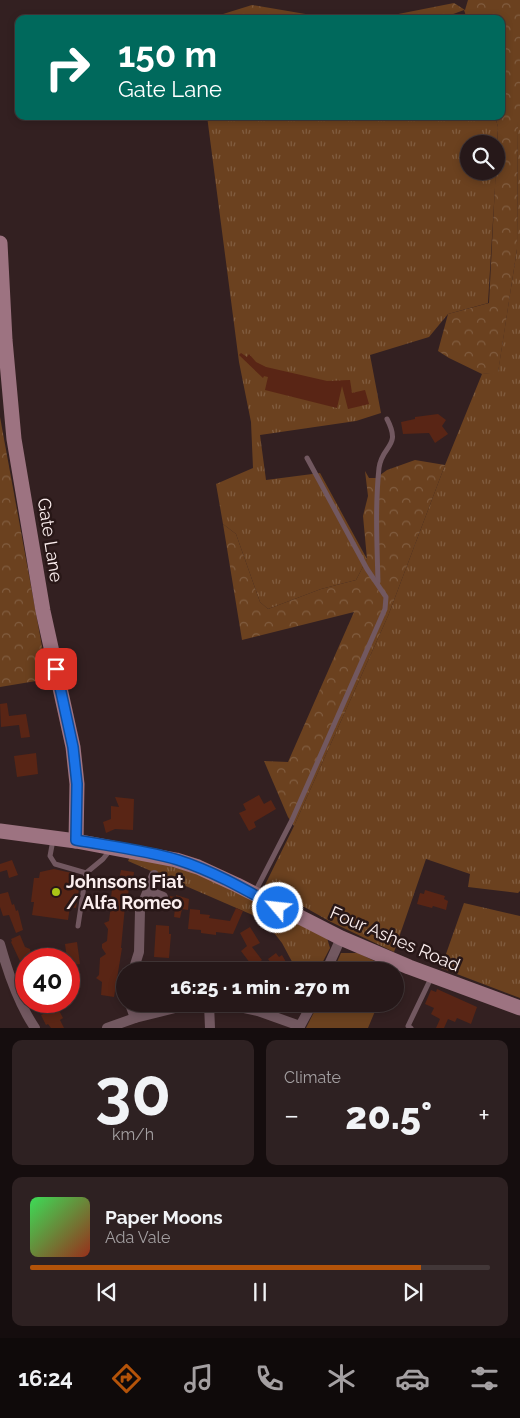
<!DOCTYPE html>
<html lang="en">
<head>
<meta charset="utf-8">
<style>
	body { margin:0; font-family:Raleway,sans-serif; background:#2e2122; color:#f1f3f6; height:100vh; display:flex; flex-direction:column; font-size:19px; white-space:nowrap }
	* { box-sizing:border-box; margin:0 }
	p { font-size:16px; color:#a4a0a2 }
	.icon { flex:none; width:28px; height:28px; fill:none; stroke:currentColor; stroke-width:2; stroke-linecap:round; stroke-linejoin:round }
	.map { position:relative; height:1028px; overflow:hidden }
	.sheet { display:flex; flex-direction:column; gap:12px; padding:12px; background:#150d0e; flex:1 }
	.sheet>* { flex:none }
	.banner { position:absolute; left:15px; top:15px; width:490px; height:105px; border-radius:10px; box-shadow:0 2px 8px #0003,0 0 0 1px #423738; background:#00695c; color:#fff; overflow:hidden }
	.buttons { position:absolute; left:460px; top:135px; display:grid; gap:10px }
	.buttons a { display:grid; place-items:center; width:45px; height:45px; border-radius:50%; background:#261819; box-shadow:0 2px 8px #0003,0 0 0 1px #423738; font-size:25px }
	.speed { position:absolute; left:15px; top:948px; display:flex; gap:10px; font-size:25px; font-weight:700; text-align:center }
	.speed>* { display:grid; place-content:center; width:65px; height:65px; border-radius:50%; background:#261819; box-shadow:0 2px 8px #0003,0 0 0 1px #423738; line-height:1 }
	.speed .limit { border:8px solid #d22; background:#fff; color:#111 }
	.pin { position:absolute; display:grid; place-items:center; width:42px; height:42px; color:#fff; margin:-21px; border-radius:10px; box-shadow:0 2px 8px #0006 }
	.me { position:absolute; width:55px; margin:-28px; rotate:298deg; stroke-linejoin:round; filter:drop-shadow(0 0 4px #0008) }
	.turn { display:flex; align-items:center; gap:18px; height:105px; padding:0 20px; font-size:22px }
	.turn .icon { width:65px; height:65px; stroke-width:2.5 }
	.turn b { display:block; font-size:35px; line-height:42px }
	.big { font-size:38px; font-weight:800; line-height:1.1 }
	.sheet .widget { flex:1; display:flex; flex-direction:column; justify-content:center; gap:8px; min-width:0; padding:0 18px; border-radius:10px; background:#2e2122 }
	.sheet .dial { align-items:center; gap:0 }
	.dial b { font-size:65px; line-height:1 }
	.song { display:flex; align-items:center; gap:15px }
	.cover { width:60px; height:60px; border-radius:8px; background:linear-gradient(135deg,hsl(130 70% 55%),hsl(10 70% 35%)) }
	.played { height:5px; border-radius:2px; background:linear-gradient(90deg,#b45309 85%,#423738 85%) }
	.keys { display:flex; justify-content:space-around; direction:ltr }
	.heat { display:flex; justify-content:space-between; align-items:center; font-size:28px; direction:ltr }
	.sheet .tiles { flex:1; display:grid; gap:12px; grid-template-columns:1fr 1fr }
	.widget:last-child { grid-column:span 2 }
	.trip { position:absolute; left:116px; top:962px; width:288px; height:50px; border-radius:25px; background:#261819; box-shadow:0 2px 8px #0003,0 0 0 1px #423738; font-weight:800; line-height:50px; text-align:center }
	.tabs { display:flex; height:80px; justify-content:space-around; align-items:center; background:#0f0a0a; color:#a4a0a2 }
	.tabs .icon { width:35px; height:35px }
	.tabs .selected { color:#b45309 }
	.tabs b { font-size:22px; color:#f1f3f6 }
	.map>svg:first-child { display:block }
	.grass { fill:url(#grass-tufts) }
	.forest { fill:url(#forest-crowns) }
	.green { fill:#6b411f }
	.building { fill:#592515 }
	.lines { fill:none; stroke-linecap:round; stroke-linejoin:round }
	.lane { stroke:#725860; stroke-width:5 }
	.street { stroke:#725860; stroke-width:10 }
	.secondary { stroke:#9d7381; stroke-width:15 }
	.route-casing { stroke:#114b97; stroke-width:12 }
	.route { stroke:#1a73e8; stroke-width:9 }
	.poi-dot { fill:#abc616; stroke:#281717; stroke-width:2 }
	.labels { text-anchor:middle; stroke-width:5; stroke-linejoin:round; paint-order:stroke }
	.street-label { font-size:18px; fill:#fbeeee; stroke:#281717 }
	.poi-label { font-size:18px; font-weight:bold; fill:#fbeeee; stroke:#281717; text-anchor:start }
</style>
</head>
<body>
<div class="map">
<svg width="520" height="1028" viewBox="0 0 520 1028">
	<defs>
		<pattern id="grass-tufts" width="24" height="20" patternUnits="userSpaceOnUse" patternTransform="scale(1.25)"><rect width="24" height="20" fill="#6b411f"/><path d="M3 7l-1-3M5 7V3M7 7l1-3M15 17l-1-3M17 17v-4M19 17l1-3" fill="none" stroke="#815d40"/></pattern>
		<pattern id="forest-crowns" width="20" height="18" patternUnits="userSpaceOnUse" patternTransform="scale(1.25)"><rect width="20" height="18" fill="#6b411f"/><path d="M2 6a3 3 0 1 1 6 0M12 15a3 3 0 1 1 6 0" fill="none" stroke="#815d40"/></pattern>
	</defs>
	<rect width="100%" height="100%" fill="#332021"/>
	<!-- grass -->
	<g class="grass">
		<path d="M207,116H495L498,127L496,163V144H469V171H496L488,303L448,314L429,337L370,355L381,413L356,421L260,435L266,480L320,473L367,559L356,580L321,589L268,609L260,602L236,534L223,524L216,484L253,468L251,422L239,362Z"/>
		<path d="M518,119H520V891L518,893L468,887L470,874L426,859L394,952L331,922L265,885L294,826L388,616L445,465L482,374L498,372L517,249Z"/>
		<path d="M130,857L153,861L201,875L327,938L330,948L318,971H297L282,943L264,920L128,861Z"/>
		<path d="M464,903L520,916V998L441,968Z"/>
	</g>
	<!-- forest -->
	<g class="forest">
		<path d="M468,0H520V119L518,120L517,249L498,373L482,374L449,358L438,351L448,314L489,303L498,127L495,116H501V19H467L464,10L440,19H373L454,3L465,10Z"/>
		<path d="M252,5L335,19H207Z"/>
		<path d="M0,417L48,679L0,687Z"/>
		<path d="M415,460L445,465L388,616L294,826L288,817L264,761L288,762L354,612L242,640L223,524L236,534L260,602L268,609L321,589L356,580L367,559L363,516L368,496L365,471L369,478H376L387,470Z"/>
	</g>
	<!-- green -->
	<g class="green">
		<path d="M341,953H358L393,970L333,971Z"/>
		<path d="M318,1004H378L368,1028H306Z"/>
	</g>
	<!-- building -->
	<g class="building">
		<path d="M241,353L247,357L249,354L256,362L266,367L327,381L350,380L352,393L365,390L369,404L348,409L342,386L337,408L265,390L268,377L264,376L263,378L239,355Z"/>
		<path d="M438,414L446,420L442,426L448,434L435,443L429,433L403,434L401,422L415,419V417Z"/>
		<path d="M7,703L9,716L26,714L30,737L21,738L19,725L1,727L0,704Z"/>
		<path d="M36,753L38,774L17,777L14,756Z"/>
		<path d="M259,795L264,804L271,800L276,809L254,822L256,827L249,831L239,813L246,810L243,804Z"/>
		<path d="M115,797L134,799L133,830L115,829L106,833L103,822L111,819V806L119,807Z"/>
		<path d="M12,860L18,875L9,878L7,870L0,872V864Z"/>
		<path d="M54,869L72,873L70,882L80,883L76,908L70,907L68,920L32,915L34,902H31L34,878H39L40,872Z"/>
		<path d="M121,870L134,872L132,887L129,886L127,906H125L121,948H122L114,997L101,995L102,982L96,978L99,975L100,958L106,954L102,948V944L107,941L108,929L104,923L109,921L111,905L107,900L111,898L113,880H119Z"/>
		<path d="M425,890L445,896L444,899L448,901L446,910L433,906L432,908L417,904L420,893L424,894Z"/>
		<path d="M8,892L12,905L14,904L16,911L18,910L23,930L16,933L9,915L3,916L0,907V894Z"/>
		<path d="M176,895L189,899L188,910L182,909L180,918L174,917L175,908L167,907L170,896L176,897Z"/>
		<path d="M236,908L243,911L233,934L216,932V935L201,933V930L188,929L190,909L200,910V914L210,915L209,918L230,921Z"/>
		<path d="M156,925L169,926V934H171L169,958L154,957Z"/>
		<path d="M250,927L260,943L252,947L262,960L253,967L241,951L247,946L240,933Z"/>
		<path d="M20,935L25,947L30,949L32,959H26V974L11,942L12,941L11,939Z"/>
		<path d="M77,942L80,964L69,966V959H67L65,944Z"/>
		<path d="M276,953L279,957L282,955L286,962L275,969L268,959Z"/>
		<path d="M437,989L477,1007L471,1024L457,1018L455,1022L448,1019L444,1028H436L440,1019L431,1014L434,1008L425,1004L431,990L436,992Z"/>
		<path d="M39,1001H54L63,1018L60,1020L64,1028H51L48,1024L46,1025L41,1015L45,1013Z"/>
	</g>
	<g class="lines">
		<!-- lane -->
		<g class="lane">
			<path d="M378,582C377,544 375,506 379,468C382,444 402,448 387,419"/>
			<path d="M53,840L50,856L55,864L86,873"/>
			<path d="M255,892L292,820L385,609L386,597L367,569L307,458"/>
			<path d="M78,926L86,873L103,859L111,849"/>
			<path d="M411,1028L408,1026L432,976"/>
		</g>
		<!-- street -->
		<g class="street">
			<path d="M148,891L163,897"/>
			<path d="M0,944C8,973 18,1003 35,1028"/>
			<path d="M133,971L139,952L140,910L154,875"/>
			<path d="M326,971L341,938"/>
			<path d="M130,1004L135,1018"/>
			<path d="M209,1004L210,1028"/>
			<path d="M226,1004L258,1011L300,1026"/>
			<path d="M107,1028L135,1018L191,1004"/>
			<path d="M299,1028L312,1004"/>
		</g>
		<!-- secondary -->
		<g class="secondary">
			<path d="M0,243L5,340L14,439L43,611L73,747L77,784L76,841"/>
			<path d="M0,831L76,841L176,860L198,867L237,885L341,938L409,967L520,1008"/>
		</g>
	</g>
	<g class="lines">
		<!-- route casing -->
		<g class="route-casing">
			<path id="route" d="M56,669L73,747L77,784L76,840C109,846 145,850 178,860C213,871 246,890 278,908"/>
		</g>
		<!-- route -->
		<use href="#route" class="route"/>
	</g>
	<!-- markers -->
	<circle class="poi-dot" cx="56" cy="892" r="5"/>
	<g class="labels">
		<!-- street labels -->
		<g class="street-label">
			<text transform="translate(50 540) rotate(81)" y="6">Gate Lane</text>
			<text transform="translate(395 939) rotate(23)" y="6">Four Ashes Road</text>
		</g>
		<!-- poi labels -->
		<g class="poi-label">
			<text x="66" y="888">Johnsons Fiat<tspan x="66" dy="21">/ Alfa Romeo</tspan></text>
		</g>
	</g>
</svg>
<div class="buttons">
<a><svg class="icon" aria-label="search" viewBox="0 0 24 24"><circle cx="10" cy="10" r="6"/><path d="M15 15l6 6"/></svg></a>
</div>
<div class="speed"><div class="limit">40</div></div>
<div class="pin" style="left:56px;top:669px;background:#d93025"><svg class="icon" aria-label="arrive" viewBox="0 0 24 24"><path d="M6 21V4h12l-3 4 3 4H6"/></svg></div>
<svg class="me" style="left:278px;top:908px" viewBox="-20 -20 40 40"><circle r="17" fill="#1a73e8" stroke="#fff" stroke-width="3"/><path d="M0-11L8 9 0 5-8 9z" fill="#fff"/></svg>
<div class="trip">16:25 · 1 min · 270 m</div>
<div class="banner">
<div class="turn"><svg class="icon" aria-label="right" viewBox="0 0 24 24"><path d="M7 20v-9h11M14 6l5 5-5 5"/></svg><div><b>150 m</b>Gate Lane</div></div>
</div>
</div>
<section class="sheet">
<div class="tiles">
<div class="widget dial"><b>30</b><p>km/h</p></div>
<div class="widget"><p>Climate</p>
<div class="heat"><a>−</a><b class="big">20.5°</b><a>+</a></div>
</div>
<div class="widget">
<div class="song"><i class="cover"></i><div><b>Paper Moons</b><p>Ada Vale</p></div></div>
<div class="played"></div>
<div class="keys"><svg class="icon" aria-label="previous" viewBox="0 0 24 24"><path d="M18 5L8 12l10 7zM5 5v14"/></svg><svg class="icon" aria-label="pause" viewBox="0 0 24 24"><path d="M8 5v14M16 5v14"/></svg><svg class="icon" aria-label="next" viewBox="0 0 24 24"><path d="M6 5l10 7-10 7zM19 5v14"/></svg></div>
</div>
</div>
</section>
<nav class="tabs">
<b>16:24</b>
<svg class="icon selected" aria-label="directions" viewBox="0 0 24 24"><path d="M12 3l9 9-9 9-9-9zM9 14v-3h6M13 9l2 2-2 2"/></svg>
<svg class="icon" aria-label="music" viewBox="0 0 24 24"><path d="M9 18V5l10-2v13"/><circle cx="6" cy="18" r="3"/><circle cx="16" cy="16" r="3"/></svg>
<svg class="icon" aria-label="phone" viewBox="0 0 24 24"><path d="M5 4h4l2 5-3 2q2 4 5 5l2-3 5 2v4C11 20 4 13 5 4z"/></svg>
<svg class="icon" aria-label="climate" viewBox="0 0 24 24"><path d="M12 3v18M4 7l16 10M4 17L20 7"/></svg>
<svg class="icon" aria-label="car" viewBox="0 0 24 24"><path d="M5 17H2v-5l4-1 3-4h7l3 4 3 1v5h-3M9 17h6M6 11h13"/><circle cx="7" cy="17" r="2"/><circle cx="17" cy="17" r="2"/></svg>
<svg class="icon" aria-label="filters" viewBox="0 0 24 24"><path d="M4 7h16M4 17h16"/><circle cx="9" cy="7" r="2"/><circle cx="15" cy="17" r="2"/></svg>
</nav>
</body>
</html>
